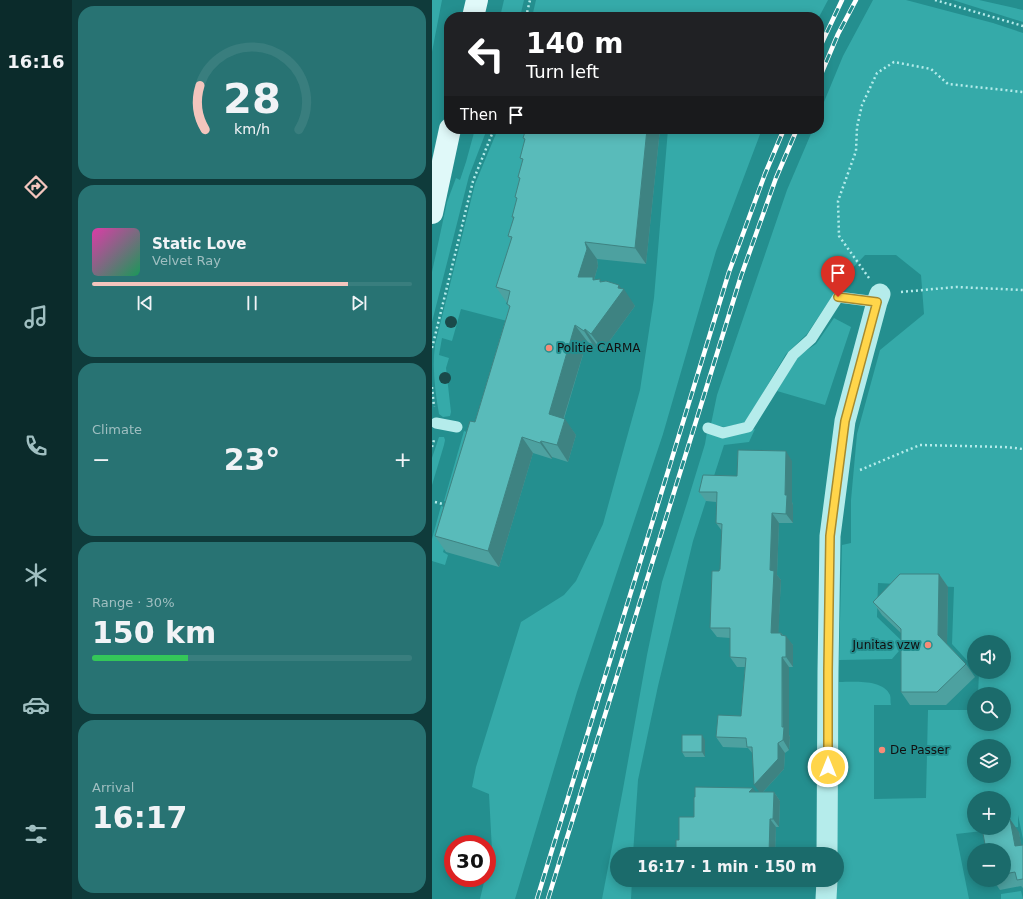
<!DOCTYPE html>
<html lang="en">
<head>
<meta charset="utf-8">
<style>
	body { margin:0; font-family:"DejaVu Sans",sans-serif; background:#287373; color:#f1f3f6; height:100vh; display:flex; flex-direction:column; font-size:15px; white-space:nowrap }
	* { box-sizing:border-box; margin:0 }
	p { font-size:13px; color:#a0bfc1 }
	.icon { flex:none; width:22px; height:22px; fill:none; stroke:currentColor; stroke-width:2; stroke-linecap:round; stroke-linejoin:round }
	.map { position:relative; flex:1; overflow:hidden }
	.drawer { display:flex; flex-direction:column; gap:6px; padding:6px; background:#0f3b3b; width:360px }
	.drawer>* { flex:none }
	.guide { position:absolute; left:12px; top:12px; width:380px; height:122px; border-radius:16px; box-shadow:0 2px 10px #0003; background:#202124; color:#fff; overflow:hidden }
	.fabs { position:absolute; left:535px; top:635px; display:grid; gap:8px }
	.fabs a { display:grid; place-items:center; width:44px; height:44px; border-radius:50%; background:#1b6b6b; box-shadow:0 2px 10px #0003; font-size:20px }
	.speed { position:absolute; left:12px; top:835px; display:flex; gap:8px; font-size:20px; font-weight:700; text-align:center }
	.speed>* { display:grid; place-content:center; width:52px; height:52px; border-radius:50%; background:#1b6b6b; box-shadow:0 2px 10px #0003; line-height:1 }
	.speed .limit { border:6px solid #d22; background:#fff; color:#111 }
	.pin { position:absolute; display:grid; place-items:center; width:34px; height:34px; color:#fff; margin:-41px -17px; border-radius:50% 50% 50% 0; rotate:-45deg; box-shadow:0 0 4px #0007 }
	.pin .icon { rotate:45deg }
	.me { position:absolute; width:44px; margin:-22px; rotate:0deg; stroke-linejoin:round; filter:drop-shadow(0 0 3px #0008) }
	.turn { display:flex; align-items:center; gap:14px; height:84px; padding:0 16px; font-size:18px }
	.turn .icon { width:52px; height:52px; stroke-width:2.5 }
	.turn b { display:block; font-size:28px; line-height:34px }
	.then { display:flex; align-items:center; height:38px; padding:0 16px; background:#0003; gap:8px; font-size:15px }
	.big { font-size:30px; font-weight:700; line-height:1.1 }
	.drawer .widget { flex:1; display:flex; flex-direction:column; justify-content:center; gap:6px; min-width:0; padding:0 14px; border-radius:16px; background:#287373 }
	.drawer .dial { align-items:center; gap:0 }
	.dial svg { height:104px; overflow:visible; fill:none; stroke:#397e7e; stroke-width:7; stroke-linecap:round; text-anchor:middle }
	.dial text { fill:#f1f3f6; stroke:none }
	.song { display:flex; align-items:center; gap:12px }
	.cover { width:48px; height:48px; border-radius:6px; background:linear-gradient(135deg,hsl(320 70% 55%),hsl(150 70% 35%)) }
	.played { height:4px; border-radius:2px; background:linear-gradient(90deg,#f3c5bd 80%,#397e7e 80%) }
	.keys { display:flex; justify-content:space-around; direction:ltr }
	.heat { display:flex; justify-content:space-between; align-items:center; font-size:22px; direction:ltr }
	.charge { height:6px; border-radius:3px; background:linear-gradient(90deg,#34c759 30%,#397e7e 0) }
	.trip { position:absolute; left:178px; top:847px; width:234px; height:40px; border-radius:20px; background:#1b6b6b; box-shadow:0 2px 10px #0003; font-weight:700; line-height:40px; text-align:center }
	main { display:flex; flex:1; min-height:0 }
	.menu { display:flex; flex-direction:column; width:72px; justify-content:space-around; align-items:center; background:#0b2b2b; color:#a0bfc1 }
	.menu .icon { width:28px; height:28px }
	.menu .active { color:#f3c5bd }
	.menu b { font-size:18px; color:#f1f3f6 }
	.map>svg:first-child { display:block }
	.green { fill:#35aaa9; fill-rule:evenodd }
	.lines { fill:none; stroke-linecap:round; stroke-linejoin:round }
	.path { stroke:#b5eceb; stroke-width:2.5; stroke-dasharray:2 3; stroke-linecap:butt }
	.service { stroke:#b5eceb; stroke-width:11 }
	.minor { stroke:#b5eceb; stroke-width:21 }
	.secondary { stroke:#e0f9f9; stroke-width:22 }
	.rail-casing { stroke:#fff; stroke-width:4.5 }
	.rail { stroke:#248f8f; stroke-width:3; stroke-dasharray:9; stroke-linecap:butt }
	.tree { fill:#1a4a4a }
	.wall { fill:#4da1a0 }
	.shaded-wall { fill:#3e8382 }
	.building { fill:#59bbba; stroke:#3e8382 }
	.route-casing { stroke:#a68a30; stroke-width:10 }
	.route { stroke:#ffd54a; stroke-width:7 }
	.poi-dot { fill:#f68c78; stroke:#248f8f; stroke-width:1.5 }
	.labels { text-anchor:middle; stroke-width:4; stroke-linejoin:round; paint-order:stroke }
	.poi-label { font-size:12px; fill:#111; stroke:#248f8f; text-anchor:start }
</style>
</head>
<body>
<main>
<nav class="menu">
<b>16:16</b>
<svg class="icon active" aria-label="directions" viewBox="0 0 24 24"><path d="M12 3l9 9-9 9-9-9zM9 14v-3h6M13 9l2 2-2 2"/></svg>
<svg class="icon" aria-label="music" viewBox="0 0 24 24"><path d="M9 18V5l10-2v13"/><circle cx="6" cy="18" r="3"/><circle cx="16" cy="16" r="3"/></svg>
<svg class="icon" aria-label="phone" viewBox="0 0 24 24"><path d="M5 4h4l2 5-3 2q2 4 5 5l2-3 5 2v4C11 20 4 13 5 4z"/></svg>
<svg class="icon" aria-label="climate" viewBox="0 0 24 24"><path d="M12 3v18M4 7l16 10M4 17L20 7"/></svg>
<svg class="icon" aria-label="car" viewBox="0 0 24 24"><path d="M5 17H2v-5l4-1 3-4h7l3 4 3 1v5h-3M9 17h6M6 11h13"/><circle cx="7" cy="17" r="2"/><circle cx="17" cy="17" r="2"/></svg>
<svg class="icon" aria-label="filters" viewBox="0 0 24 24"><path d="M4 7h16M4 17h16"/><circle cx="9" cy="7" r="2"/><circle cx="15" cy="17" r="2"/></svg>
</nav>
<section class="drawer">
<div class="widget dial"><svg viewBox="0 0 100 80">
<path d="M14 69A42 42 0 1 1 86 69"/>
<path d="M14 69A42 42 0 0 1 10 35" stroke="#f3c5bd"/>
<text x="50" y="56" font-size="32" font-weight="700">28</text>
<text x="50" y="72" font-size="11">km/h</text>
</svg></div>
<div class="widget">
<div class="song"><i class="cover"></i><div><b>Static Love</b><p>Velvet Ray</p></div></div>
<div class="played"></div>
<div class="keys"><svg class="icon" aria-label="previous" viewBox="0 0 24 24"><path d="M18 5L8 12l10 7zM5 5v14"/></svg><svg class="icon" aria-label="pause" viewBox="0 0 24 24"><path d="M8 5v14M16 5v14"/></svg><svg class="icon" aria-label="next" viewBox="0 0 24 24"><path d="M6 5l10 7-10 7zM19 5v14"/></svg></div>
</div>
<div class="widget"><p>Climate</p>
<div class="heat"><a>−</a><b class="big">23°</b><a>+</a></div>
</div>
<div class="widget"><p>Range · 30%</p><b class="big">150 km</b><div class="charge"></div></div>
<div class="widget"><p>Arrival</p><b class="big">16:17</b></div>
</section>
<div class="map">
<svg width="591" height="899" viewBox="0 0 591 899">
	<rect width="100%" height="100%" fill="#248f8f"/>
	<!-- green -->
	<g class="green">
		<path d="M0,0H10L0,52Z"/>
		<path d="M72,0H92L88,17H68Z"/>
		<path d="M104,0H396L387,17H100Z"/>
		<path d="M441,0H474L561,23L591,33V839L586,815V827L524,834L537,899H404L405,880L404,854L407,682C421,682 451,679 458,695C459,698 458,702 459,705H442V799L494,798L496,710H542V724H572V694H546L547,673L546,672H572V642H542V668L520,644L522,587L446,583L445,617L473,644L460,659L407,660L410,545L419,543V500L425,434L448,350L492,314L489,275L464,255H433L415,274L375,334L354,354L313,423L292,427L279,424L285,395L355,190L381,129H387V114L411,56ZM542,746H572V776H542ZM542,798H572V828H542Z"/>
		<path d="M521,0H547L591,10V22Z"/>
		<path d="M43,129H55L37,176L0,322V272L15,202L24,178L28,180L34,162Z"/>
		<path d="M66,129H107L89,255L74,304L88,308L83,323L29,309L20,341L10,338L7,355L17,358L14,368L19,412L18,416L11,417L7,414C3,391 0,368 3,345L43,184Z"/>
		<path d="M236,129H330L284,251L231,434L145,692L83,899H48L53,878H55V870L60,851L57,794L40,787L44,767L89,622L132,595L144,581L171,524L208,390L222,298Z"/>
		<path d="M402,318L419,327L393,405L345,391L366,356L384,344Z"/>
		<path d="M323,429L317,442L292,445L261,541L226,686L206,780L201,854H185V880H200L199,899H170L191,789L215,655L230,582L255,503L273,444L275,432L292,436Z"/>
		<path d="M32,431L37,433L16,502L12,501Z"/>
		<path d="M7,437H12L13,440L12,445L0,485V458Z"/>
		<path d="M9,506L24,511L11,552L16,555L13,565L0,561V539Z"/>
		<path d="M589,891L591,899H569V894Z"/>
	</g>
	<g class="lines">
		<!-- path -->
		<g class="path">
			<path d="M503,0L591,26"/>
			<path d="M94,17L98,0"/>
			<path d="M437,278L407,236L406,201L424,151L425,127L430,105L445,73L462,62L499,69L516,84L591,92"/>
			<path d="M469,292L524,287L591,290"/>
			<path d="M0,348L41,181L62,129"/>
			<path d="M0,387L2,407"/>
			<path d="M0,447L2,440"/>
			<path d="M428,470L488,445L573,447L591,449"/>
			<path d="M3,502L15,505"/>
		</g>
		<!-- service -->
		<g class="service">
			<path d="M4,423L25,427"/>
			<path d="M276,428L291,433L316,427L361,355L379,339L406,297L445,302"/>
		</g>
		<!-- minor -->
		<g class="minor">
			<path d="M395,854L396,671L398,536L413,421L445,302L448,294"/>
			<path d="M394,899L395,880"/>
		</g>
		<!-- secondary -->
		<g class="secondary">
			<path d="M41,17L45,0"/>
			<path d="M0,213L18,129"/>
		</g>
		<!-- rail casing -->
		<g class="rail-casing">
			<g id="rail">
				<path d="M387,49L410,0"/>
				<path d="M387,79L406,34L424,0"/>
				<path d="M105,899L297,272L333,174L352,129"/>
				<path d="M116,899L309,276L344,178L365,129"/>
			</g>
		</g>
		<!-- rail -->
		<use href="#rail" class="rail"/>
	</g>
	<!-- trees -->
	<g class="tree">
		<circle cx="19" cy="322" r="6"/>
		<circle cx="13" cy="378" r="6"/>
	</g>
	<!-- wall -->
	<g class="wall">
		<path d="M94,129H228L214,264L165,259L166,266L162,280L170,282L190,289L203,306L171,350L165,345L163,348L155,341L132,419L144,435L136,462L120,457V459L101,453L67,567L14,552L3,536L43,422L77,308L75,304V303L64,287L79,240L76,236L81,219L80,217L85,199L83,197L87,179L86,177L90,161L88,158L93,141L91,138Z"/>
		<path d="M360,461V502L361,505V523H347L345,575L349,580L346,633H349L361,645V667H357V735L358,737L357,750L353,753L352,769L331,792H342L348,801L347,827H344L343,854H244L247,840L262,817L324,792H328L321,754L316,748L291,747L284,737L309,716L313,667H305L298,657V638L285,637L278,628L288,569L290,531L284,523V502L274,501L267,492L305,476Z"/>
		<path d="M507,574L516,587L515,644L534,664L543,677L514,705H478L469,692V633L450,615L441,602Z"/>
		<path d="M273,740V757H253L250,752Z"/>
		<path d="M587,832L589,845H591V888L589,886L568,890L561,880H572V850Z"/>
	</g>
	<!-- shaded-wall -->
	<g class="shaded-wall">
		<path d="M215,129H228L214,264L203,248Z"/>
		<path d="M153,242L165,259L166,266L162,280L146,277Z"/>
		<path d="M187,285L191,291L192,289L203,306L171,350L159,334L186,288Z"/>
		<path d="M143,325L155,341L128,430L117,414Z"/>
		<path d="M153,329L165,345L163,348L152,331Z"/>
		<path d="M133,419L144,435L136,462L125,445Z"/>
		<path d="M90,437L101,453L67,567L56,551Z"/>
		<path d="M109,441L120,457V459L108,443Z"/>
		<path d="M354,451L360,461V502L361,505V523L354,514L353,495Z"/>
		<path d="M340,513L347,523L345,575L349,580L346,643L339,633L338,570Z"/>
		<path d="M507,574L516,587L515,648L506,635Z"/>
		<path d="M349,633L354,640V636L361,645V667L354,657L349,635Z"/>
		<path d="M350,657L357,667V735L358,737L357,750L351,740Z"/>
		<path d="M270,735L273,740V757L270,752Z"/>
		<path d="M346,743L353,753L352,769L329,794L322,785Z"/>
		<path d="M321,788L327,797L317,792Z"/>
		<path d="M342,792L348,801L347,827L341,819Z"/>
		<path d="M338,819L344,827L343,854H337Z"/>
		<path d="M578,819L587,832L591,854L583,846Z"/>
	</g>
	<!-- building -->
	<g class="building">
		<path d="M94,129H215L203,248L153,242L155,249L146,277H161V280L168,279V282L174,281L187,285L186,288L192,289L159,334L153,329L152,331L143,325L117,414L133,419L125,445L109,441L108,443L90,437L56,551L3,536L38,421L43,422L78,306L75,304L78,291L64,287L80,237L76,236L82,217H80L85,198L83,197L88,178L86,177L91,159L88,158L93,139L91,138Z"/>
		<path d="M306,450L354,451L353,495H355L354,514L340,513L338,570L342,571L339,633H349V635L354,636V657H350V727H352L351,740L346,743V759L322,785L320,747H315L314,738L284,737L286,715L309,716L314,658L298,657V628H278L280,571H287L288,569L290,524L284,523L285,492H267L271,475L305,476Z"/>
		<path d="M468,574H507L506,635L534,664L505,692H469V629L441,602Z"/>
		<rect x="250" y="735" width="20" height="17"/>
		<path d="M263,787L321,788L317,792H342L341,819H338L337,854H244V840H247V817H262V797H263Z"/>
		<path d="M578,819L583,846L591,845V879L585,880L583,872L572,874V850H554L550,828H572V820Z"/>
	</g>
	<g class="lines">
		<!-- route casing -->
		<g class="route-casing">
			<path id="route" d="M396,767V671L398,536L413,421L445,302L406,297"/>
		</g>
		<!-- route -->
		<use href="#route" class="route"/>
	</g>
	<!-- markers -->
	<g class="poi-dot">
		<circle cx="117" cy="348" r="4"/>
		<circle cx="496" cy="645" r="4"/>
		<circle cx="450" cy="750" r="4"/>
	</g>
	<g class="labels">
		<!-- poi labels -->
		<g class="poi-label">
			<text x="125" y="352">Politie CARMA</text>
			<text x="488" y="649" text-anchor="end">Junitas vzw</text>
			<text x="458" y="754">De Passer</text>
		</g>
	</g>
</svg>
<div class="fabs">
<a><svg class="icon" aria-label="sound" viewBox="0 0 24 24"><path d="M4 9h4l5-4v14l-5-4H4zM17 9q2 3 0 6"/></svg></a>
<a><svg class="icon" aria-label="search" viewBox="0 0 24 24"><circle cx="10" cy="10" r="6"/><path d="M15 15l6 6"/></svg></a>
<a><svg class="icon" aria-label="layers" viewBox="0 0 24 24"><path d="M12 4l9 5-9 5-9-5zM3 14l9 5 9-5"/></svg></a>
<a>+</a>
<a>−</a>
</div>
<div class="speed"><div class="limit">30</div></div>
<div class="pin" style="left:406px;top:297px;background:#d93025"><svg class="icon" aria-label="arrive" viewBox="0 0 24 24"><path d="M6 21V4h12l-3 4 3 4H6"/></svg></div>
<svg class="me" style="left:396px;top:767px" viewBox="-20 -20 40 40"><circle r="17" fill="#ffd54a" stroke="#fff" stroke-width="3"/><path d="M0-11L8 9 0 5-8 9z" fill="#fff"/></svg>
<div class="trip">16:17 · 1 min · 150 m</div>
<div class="guide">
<div class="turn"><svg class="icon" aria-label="left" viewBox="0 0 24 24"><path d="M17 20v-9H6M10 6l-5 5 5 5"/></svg><div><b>140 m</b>Turn left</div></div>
<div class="then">Then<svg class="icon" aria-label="arrive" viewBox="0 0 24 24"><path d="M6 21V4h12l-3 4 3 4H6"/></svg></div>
</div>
</div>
</main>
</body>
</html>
